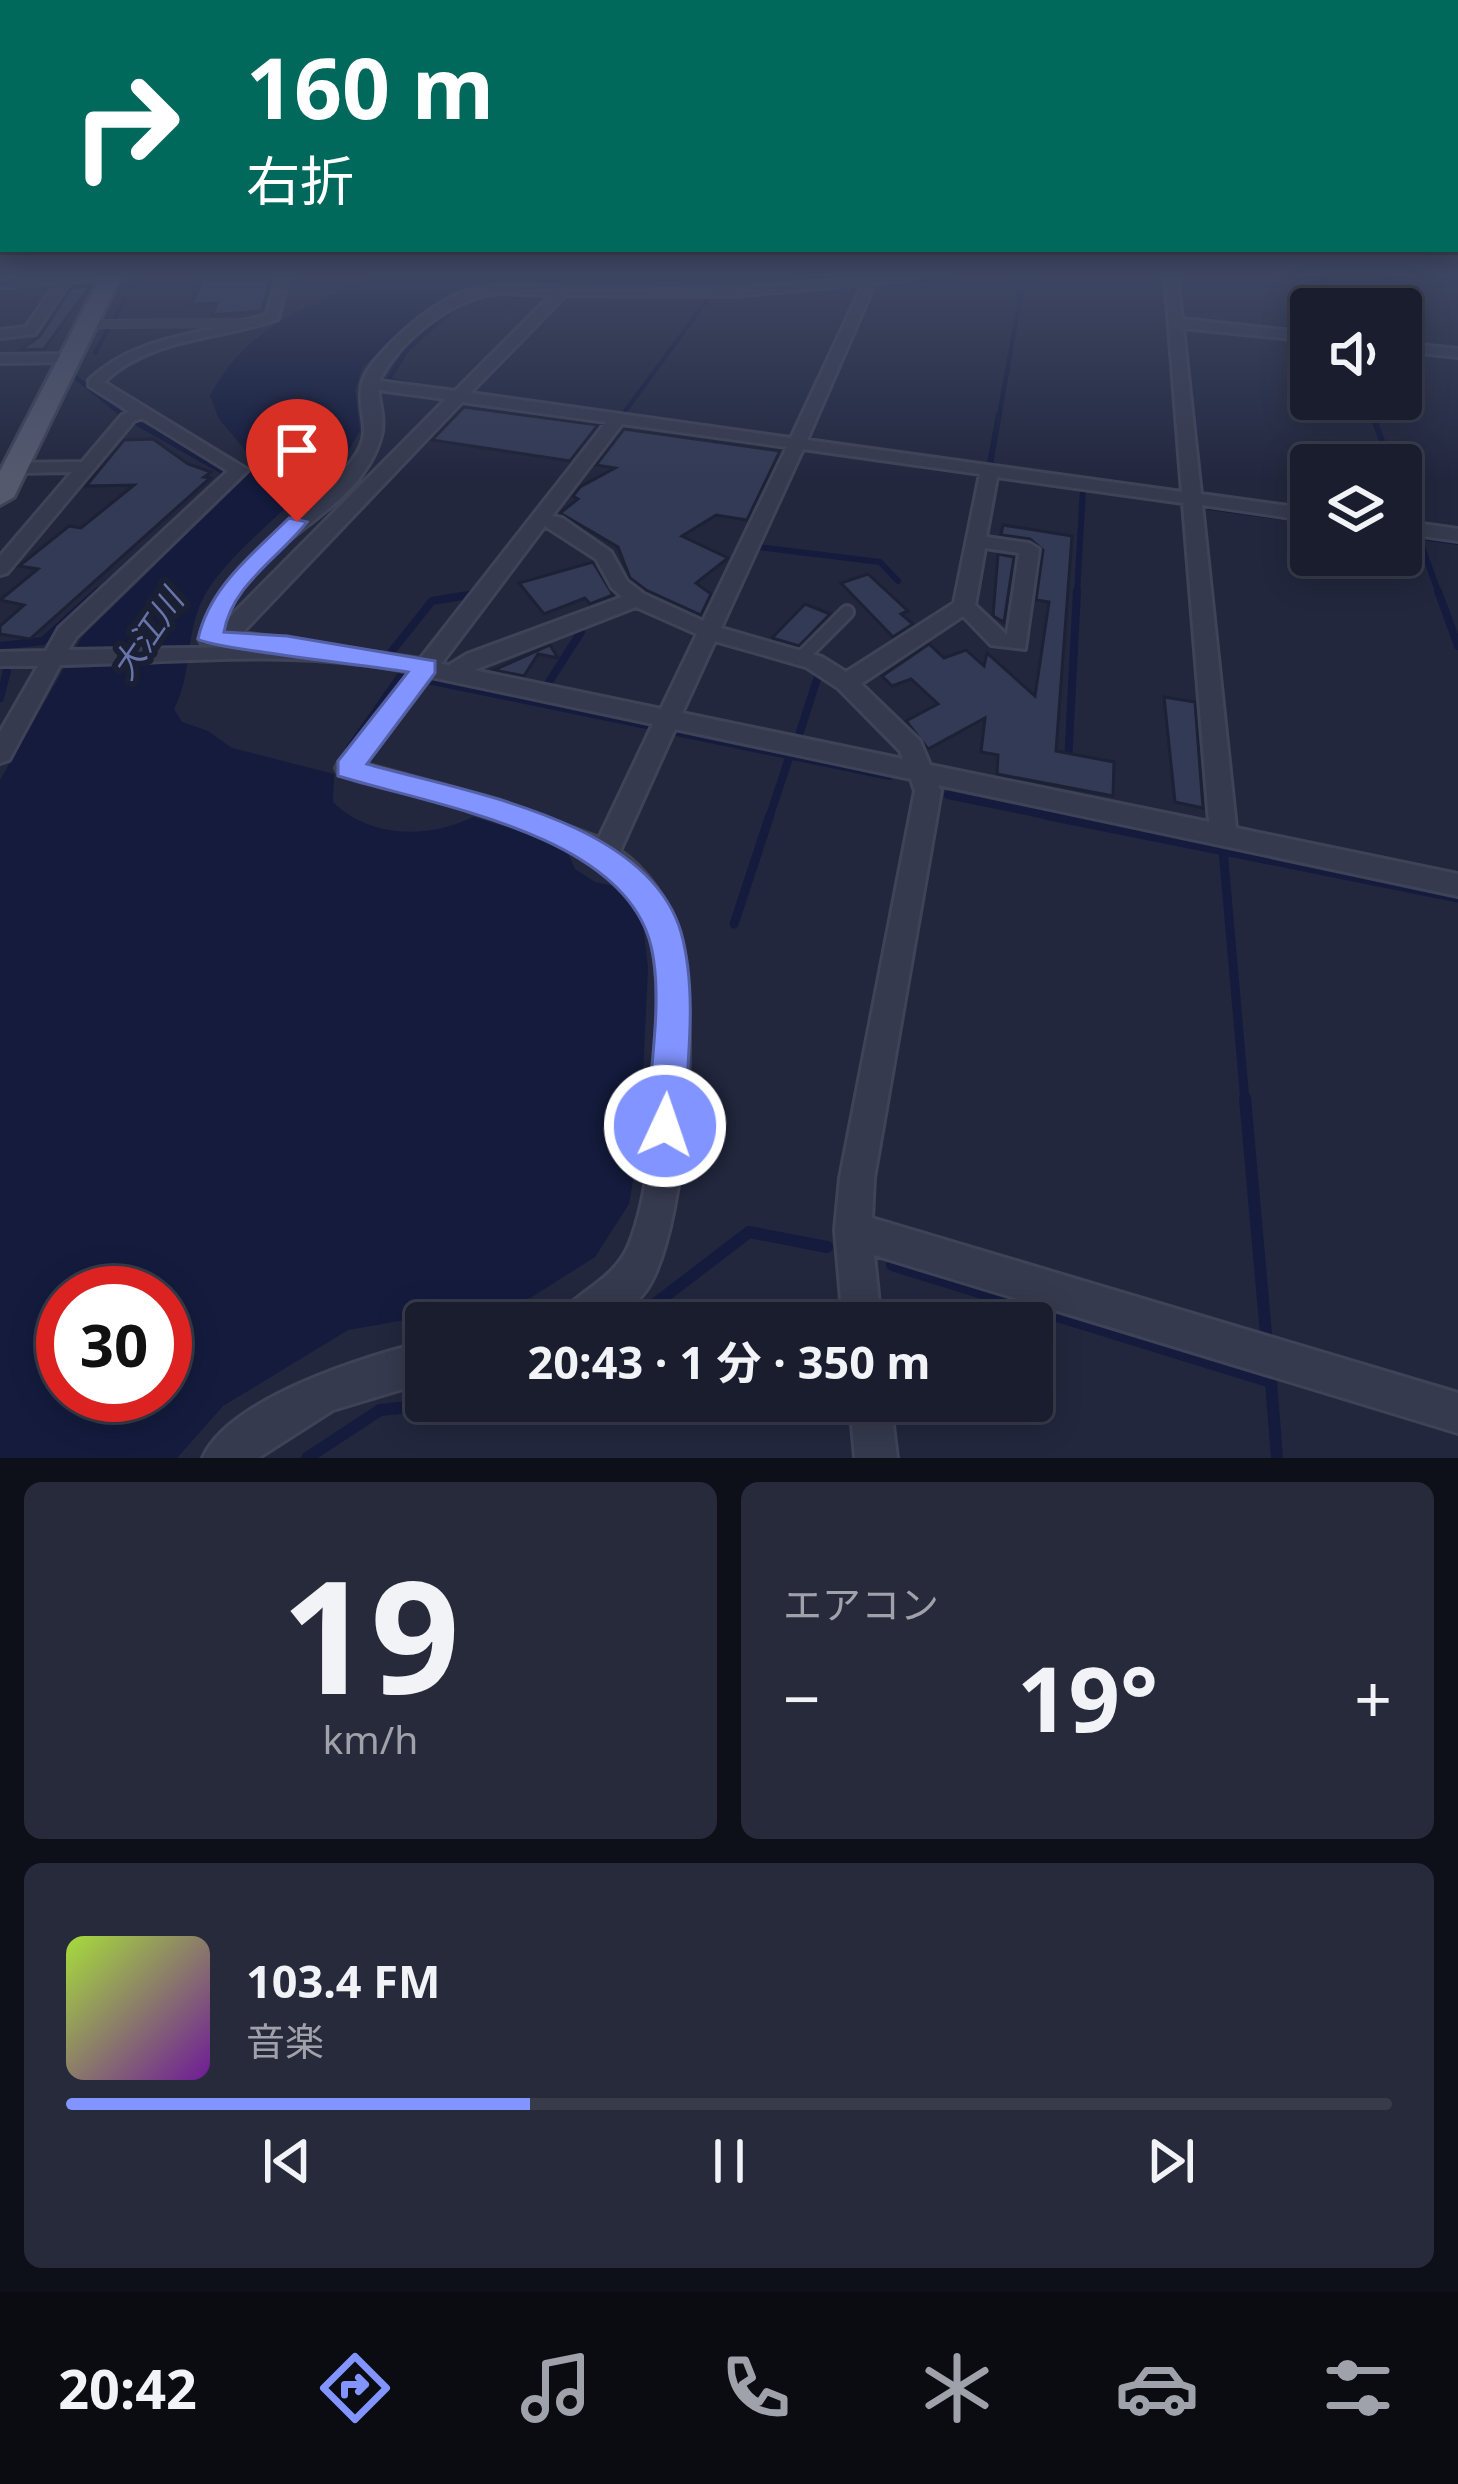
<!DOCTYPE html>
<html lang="ja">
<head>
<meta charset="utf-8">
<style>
	body { margin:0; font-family:"Noto Sans","Noto Sans JP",sans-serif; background:#272a3a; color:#f1f3f6; height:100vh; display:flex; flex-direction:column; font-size:45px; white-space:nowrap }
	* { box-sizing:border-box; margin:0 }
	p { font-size:39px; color:#9fa2aa }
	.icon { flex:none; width:66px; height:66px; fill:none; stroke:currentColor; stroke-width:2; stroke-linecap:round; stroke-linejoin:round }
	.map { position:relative; height:1458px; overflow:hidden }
	.details { display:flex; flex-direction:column; gap:24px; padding:24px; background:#0e1019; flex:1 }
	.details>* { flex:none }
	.banner { position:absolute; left:0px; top:0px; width:1458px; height:252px; box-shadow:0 6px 30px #0003,0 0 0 3px #383b4a; background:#00695c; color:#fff; overflow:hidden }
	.controls { position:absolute; left:1290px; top:288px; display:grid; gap:24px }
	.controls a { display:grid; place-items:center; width:132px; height:132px; border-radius:12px; background:#1a1d2e; box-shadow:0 6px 30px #0003,0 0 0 3px #383b4a; font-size:60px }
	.speed { position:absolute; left:36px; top:1266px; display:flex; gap:24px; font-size:60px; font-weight:700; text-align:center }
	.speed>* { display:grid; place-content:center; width:156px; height:156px; border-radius:50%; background:#1a1d2e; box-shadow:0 6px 30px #0003,0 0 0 3px #383b4a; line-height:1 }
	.speed .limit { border:18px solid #d22; background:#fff; color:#111 }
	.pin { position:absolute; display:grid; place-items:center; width:102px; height:102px; color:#fff; margin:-123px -51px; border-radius:50% 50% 50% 0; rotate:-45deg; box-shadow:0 0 12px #0007 }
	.pin .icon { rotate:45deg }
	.me { position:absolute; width:132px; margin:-66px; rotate:3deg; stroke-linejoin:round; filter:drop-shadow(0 0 9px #0008) }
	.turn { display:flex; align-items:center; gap:42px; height:252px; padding:0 48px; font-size:54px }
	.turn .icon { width:156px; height:156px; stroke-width:2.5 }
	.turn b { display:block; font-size:84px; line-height:102px }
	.big { font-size:90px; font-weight:700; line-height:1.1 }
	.details .widget { flex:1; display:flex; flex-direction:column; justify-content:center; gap:18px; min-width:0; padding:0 42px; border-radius:18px; background:#272a3a }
	.details .dial { align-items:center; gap:0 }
	.dial b { font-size:156px; line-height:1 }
	.song { display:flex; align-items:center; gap:36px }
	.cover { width:144px; height:144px; border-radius:18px; background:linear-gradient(135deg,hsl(80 70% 55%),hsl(280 70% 35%)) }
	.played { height:12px; border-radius:6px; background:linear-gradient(90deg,#8194ff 35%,#383b4a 35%) }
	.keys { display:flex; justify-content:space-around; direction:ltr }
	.heat { display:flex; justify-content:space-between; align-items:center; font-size:66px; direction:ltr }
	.details .tiles { flex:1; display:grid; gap:24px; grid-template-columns:1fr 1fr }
	.widget:last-child { grid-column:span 2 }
	.trip { position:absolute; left:405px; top:1302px; width:648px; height:120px; border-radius:12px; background:#1a1d2e; box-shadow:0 6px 30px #0003,0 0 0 3px #383b4a; font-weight:700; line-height:120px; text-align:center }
	.dock { display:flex; height:192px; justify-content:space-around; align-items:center; background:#0a0c12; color:#9fa2aa }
	.dock .icon { width:84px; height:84px }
	.dock .on { color:#8194ff }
	.dock b { font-size:54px; color:#f1f3f6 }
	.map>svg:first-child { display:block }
	.water { fill:#141b3d; fill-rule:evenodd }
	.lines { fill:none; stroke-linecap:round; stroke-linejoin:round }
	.stream-far4 { stroke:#141b3d; stroke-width:4.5 }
	.stream-far3 { stroke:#141b3d; stroke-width:6 }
	.stream-far2 { stroke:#141b3d; stroke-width:8 }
	.stream-far1 { stroke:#141b3d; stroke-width:9 }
	.stream { stroke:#141b3d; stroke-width:12 }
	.building { fill:#333a55; stroke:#1d2135; stroke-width:3 }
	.lane-far1-casing { stroke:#3f4357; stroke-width:10 }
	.lane-casing { stroke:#3f4357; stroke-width:18 }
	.street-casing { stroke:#3f4357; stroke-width:6 }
	.primary-casing { stroke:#3f4357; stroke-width:6 }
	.lane-far1 { stroke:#363a4e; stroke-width:8 }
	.lane { stroke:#363a4e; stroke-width:12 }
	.street { fill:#363a4e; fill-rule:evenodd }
	.primary { fill:#54596e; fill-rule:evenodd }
	.route { fill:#8194ff; stroke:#5460a6; stroke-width:3 }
	.labels { text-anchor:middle; stroke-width:12; stroke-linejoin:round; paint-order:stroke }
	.water-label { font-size:33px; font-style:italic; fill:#6875ab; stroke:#1b1f33 }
</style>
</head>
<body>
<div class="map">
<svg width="1458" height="1458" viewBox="0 0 1458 1458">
	<rect width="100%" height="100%" fill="#22273e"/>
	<!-- water -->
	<path class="water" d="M373,276H840L672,285L498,281L451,292L363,366L355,390L360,431L347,453C309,490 231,550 206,593C184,630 193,675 174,709L182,722L208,731L232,748L334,774L333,802C369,838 429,839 473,817L564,844L575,869L595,882L620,887L641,907L648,968L640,1140L629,1204L595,1257L530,1298L348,1330L223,1406L177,1458H0V780L82,637L258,465L219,419L210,396C247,326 305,308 373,276ZM63,1293H165V1395H63Z"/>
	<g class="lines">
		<!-- stream-far4 -->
		<g class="stream-far4">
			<path d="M1320,276L1332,309"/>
			<path d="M877,285L957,276"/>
			<path d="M133,287L139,276"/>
			<path d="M482,295L552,296"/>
			<path d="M568,296L737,297L863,286"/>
			<path d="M284,301L292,276"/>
			<path d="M115,318L124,301"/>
			<path d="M95,353L111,324"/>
			<path d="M74,376L125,417"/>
			<path d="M453,392L388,380L406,351L457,305"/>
			<path d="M1366,399L1373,417"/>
			<path d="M631,417L623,414L708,299"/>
			<path d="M999,417L1024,276"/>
		</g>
		<!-- stream-far3 -->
		<g class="stream-far3">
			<path d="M623,414L631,417"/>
			<path d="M999,414L990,464L1006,470"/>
			<path d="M1372,414L1391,465"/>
			<path d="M132,420L224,472L220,479"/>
			<path d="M921,466L980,474"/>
			<path d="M552,491L606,420"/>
			<path d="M1401,492L1414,526"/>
			<path d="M1202,506L1311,521"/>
			<path d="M1417,533L1439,594"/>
			<path d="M1401,534L1458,542"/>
			<path d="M761,539L758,547L880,562L898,581"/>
			<path d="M95,594L178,518"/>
			<path d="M1077,594L1083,488"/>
		</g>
		<!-- stream-far2 -->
		<g class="stream-far2">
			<path d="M1438,591L1458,646"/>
			<path d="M0,646L43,641L98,591"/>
			<path d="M392,651L432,601L474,594"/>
			<path d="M423,679L656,727"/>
			<path d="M549,682L581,632"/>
			<path d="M0,698L7,671"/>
			<path d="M672,731L889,776"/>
			<path d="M800,732L818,676"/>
			<path d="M350,748L404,671"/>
			<path d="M1068,763L1077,591"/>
			<path d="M948,795L1060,818"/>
			<path d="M769,818L790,755"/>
		</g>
		<!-- stream-far1 -->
		<g class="stream-far1">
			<path d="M1045,815L1458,898"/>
			<path d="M1223,850L1245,1101"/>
			<path d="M734,924L770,815"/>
		</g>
		<!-- stream -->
		<g class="stream">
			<path d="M1245,1098L1266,1334"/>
			<path d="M892,1265L1271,1382"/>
			<path d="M630,1323L749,1232L827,1247"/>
			<path d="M1271,1382L1277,1458"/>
			<path d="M307,1458L380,1410L471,1401"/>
		</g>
	</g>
	<!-- building -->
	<g class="building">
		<path d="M204,276H272L261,311L212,315L217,303L191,305Z"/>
		<path d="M90,286L44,349L20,350L39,337L72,287Z"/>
		<path d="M464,407L598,425L570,461L432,440Z"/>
		<path d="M624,429L780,451L747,520L716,515L682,536L728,558L696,583L711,594L701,615L646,590L630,578L618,547L560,513L578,499L573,496L580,487L615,468L596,465Z"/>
		<path d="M153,439L188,464L211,472L204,477L210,478L30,639L0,634V626L24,605L0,600L38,569L19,566L69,526L81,528L134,485L86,486L124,440Z"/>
		<path d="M1003,525L1072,536L1056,751L1114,762L1113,796L997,774L998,755L981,752L985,718L928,749L906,721L938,704L911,679L892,686L882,676L929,644L944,658L966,650L984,666L987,653L1035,696L1049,602L1036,600L1043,550L1030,539L1001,535Z"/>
		<path d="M998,554L1014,557L1004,622L993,616Z"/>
		<path d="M593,562L613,595L590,604L585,598L544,614L519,583Z"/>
		<path d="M868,574L908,611L901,614L913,624L893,637L841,583Z"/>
		<path d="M805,604L830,614L799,646L772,638Z"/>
		<path d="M550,645L558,658L538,654L524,676L494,670Z"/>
		<path d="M1164,697L1195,702L1203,808L1175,802Z"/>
	</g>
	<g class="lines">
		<!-- lane-far1 casing -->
		<g class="lane-far1-casing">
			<path id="lane-far1" d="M86,324L257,323"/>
		</g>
		<!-- lane casing -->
		<g class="lane-casing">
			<path id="lane" d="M801,658L847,612"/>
		</g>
		<!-- street casing -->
		<g class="street-casing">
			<g id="street">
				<path d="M53,276H111L70,282L35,334L0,338V330L26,327L56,283L0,287V279Z"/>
				<path d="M277,276H289L278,319C220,340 150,337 104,382L248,470L76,637L68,650L247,647L202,644L199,639C222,561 294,527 345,469C380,430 355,420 362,384C365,370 379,356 388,346C413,321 444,295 479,288C506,282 534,286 561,287C618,288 677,290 734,288C795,286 855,276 916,276L910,280L875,283L807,440L1182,492L1165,276H1177L1182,319L1311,333V341L1183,328L1201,494L1311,509V521L1202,505L1236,828L1458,874V896L938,785L941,791L874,1178L872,1218L1458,1393V1433L874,1255L881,1323H843L835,1230L840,1178L915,791L911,779L675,729L620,851C646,869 668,900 678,931C700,1005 688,1217 650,1284C641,1300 625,1312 611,1323H556C568,1294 613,1284 629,1245C651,1190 652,1123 655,1065C657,1022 662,969 648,928C614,826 429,802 339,774L336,768L339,762L410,672C299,648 173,663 60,665L9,760L0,763V732L38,666H0V652L46,651L59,628L228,471L142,418L134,421L7,573L0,575V556L72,472L14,473L5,468L14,463L82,462L122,415L130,412L89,386V380C138,333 206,336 267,314ZM863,284L791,438L470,393L566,295L735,296ZM497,293L551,295L455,391L379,381C400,339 451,299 497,293ZM378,390L446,399L226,621C247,540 360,517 381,436C385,422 380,404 378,390ZM462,402L606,422L420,659L331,646L272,647L275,642L272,637L242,633ZM622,424L787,447L703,621L644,594L627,581L611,552L562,518L552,516ZM803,449L980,474L954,603L846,672L822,657L721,628ZM997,477L1183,503L1209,822L930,765L920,741L861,684L963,616L991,645L1025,649L1039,549L1029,543L986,537ZM545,526L596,559L612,588L622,597L467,654L449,665L441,664ZM985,548L1019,553L1007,635L975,605ZM636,607L697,634L661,709L474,670ZM715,641L806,667L838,688L900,751L903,759L682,713ZM431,677L653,724L599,838L501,801L365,764Z"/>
				<path d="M1401,343L1458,349V357L1401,351Z"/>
				<path d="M0,355L69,354L76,358L69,362L0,363Z"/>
				<path d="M1401,521L1458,529V541L1401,533Z"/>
				<path d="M426,1342V1382L333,1410L258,1458H203C228,1399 367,1355 426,1342Z"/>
				<path d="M850,1401H890L897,1458H855Z"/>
			</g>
		</g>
		<!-- primary casing -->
		<g class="primary-casing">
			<path id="primary" d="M101,276H121L14,497L0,505V471Z"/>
		</g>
		<!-- lane-far1 -->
		<use href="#lane-far1" class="lane-far1"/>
		<!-- lane -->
		<use href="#lane" class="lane"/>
		<!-- street -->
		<use href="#street" class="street"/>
		<!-- primary -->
		<use href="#primary" class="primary"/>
	</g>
	<!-- sky -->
	<linearGradient id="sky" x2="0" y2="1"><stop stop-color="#131522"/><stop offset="0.57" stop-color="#3e4763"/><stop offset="1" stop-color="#3e4763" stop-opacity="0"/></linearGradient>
	<rect width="1458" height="480" fill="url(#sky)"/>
	<!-- route -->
	<path class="route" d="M289,518L307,522C279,558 232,585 224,632L287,636L435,661V673L367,764C465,792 648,820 681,932C698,993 687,1064 684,1126L678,1139L665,1145L651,1139L646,1126C650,1072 666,983 647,933C609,832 433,805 338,776V761L408,672C379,667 207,648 198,639C209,587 253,554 289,518Z"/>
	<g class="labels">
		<!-- water labels -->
		<g class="water-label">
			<text transform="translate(147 634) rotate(-56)" y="12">大江川</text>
		</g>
	</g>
</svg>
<div class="controls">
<a><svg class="icon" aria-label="sound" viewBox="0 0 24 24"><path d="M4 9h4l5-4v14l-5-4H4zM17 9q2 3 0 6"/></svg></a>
<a><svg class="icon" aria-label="layers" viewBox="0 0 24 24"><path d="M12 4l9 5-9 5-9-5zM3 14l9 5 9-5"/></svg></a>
</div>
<div class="speed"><div class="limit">30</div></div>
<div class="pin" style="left:297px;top:522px;background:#d93025"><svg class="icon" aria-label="arrive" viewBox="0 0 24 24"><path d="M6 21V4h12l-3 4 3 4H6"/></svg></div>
<svg class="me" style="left:665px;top:1126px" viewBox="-20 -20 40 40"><circle r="17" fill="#8194ff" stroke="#fff" stroke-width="3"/><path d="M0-11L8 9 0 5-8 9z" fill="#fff"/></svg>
<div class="trip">20:43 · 1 分 · 350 m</div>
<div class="banner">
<div class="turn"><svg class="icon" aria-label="right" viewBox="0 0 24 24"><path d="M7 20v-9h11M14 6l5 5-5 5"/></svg><div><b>160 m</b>右折</div></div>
</div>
</div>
<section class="details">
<div class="tiles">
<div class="widget dial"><b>19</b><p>km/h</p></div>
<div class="widget"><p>エアコン</p>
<div class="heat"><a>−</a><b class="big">19°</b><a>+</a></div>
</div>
<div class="widget">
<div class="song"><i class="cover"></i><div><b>103.4 FM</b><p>音楽</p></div></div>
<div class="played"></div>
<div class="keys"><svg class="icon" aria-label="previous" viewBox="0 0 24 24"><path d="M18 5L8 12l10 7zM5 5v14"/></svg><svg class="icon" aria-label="pause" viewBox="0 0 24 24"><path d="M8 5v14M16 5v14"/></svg><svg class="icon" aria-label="next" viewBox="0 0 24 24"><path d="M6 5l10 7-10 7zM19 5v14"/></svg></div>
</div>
</div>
</section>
<nav class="dock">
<b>20:42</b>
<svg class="icon on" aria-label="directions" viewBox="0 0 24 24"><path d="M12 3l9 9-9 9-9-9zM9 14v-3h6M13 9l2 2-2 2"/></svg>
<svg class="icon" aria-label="music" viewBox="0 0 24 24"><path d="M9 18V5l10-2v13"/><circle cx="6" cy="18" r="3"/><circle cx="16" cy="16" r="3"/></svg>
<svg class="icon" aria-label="phone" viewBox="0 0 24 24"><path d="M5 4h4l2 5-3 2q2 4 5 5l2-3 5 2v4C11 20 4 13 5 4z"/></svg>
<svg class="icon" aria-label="climate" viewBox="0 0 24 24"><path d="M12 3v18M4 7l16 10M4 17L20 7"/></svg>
<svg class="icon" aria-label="car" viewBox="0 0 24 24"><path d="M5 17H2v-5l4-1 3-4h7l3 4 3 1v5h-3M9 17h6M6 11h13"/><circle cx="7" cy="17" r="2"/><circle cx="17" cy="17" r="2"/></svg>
<svg class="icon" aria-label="filters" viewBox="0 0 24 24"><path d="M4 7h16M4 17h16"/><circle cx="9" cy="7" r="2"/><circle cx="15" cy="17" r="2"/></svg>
</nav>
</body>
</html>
